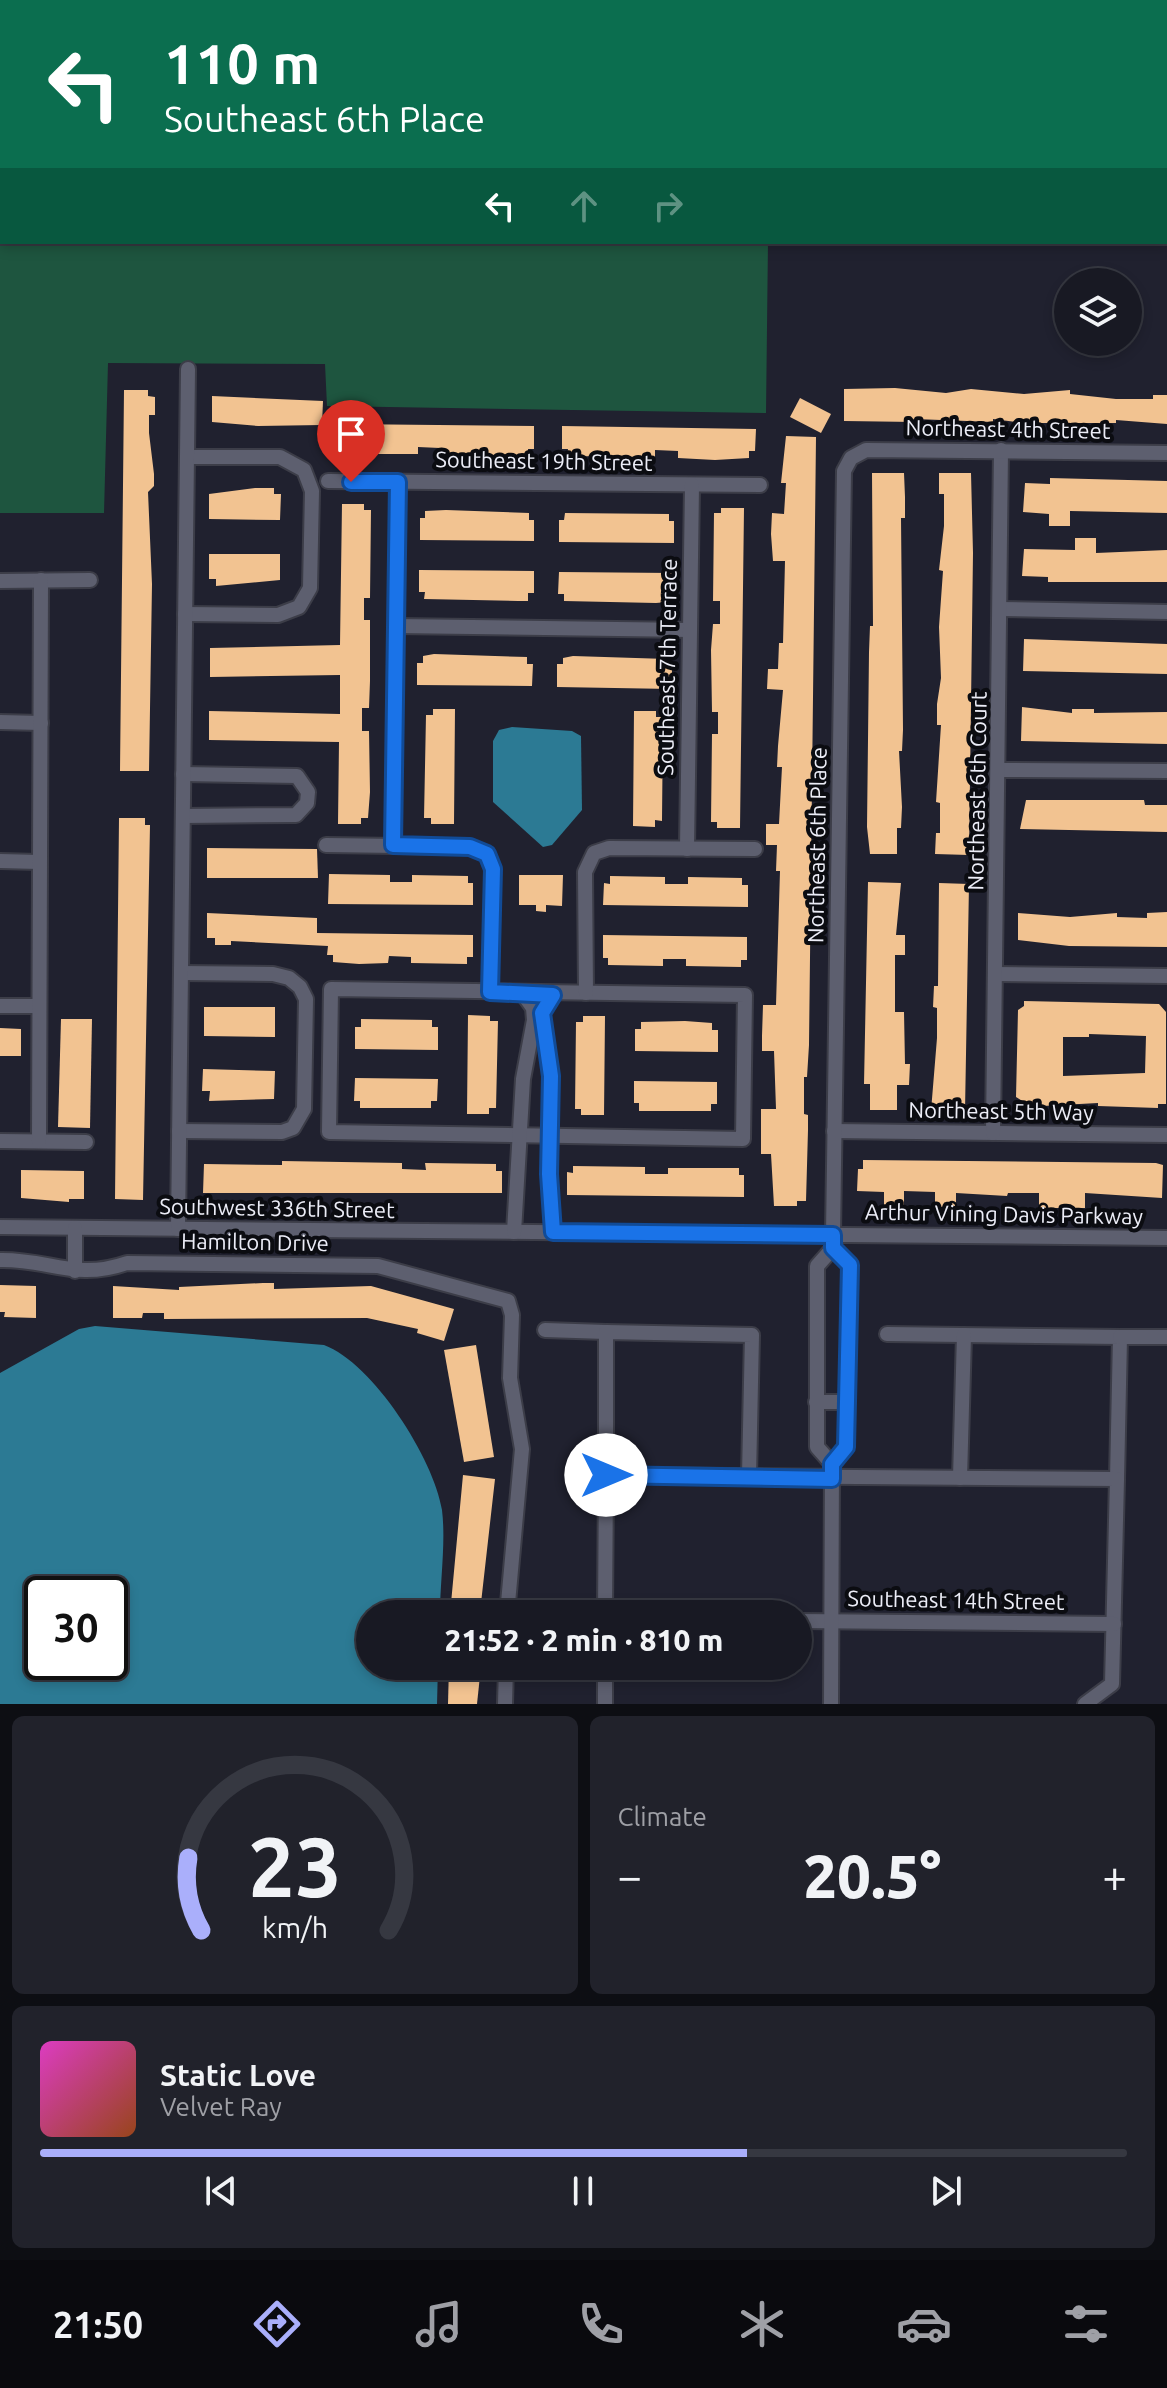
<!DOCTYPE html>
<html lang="en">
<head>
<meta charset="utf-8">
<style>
	body { margin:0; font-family:Ubuntu,sans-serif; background:#21222b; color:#f1f3f6; height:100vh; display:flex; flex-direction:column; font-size:30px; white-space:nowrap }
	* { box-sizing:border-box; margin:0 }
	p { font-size:26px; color:#9fa0a6 }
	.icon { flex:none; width:44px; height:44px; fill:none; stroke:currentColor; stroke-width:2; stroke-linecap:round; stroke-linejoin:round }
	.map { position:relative; height:1704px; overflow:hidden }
	.side { display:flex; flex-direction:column; gap:12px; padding:12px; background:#0d0e13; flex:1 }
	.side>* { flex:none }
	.top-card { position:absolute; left:0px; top:0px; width:1168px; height:244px; box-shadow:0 4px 12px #0003,0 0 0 2px #363841; background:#0b6e4f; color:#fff; overflow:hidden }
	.tools { position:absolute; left:1054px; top:268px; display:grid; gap:16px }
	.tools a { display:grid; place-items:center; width:88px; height:88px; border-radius:50%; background:#181923; box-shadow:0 4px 12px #0003,0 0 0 2px #363841; font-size:40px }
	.speed { position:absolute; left:24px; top:1576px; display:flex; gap:16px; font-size:40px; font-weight:700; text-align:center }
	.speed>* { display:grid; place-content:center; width:104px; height:104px; border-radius:50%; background:#181923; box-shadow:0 4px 12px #0003,0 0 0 2px #363841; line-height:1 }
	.speed .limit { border:4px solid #111; border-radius:12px; background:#fff; color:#111 }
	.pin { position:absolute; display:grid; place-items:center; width:68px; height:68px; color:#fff; margin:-82px -34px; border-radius:50% 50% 50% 0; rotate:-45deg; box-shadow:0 0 8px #0007 }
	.pin .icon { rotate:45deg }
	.me { position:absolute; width:88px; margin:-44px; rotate:90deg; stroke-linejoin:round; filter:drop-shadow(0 0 6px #0008) }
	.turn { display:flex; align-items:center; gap:28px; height:168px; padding:0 32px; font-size:36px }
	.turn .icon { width:104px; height:104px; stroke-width:2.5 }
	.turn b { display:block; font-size:56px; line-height:68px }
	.lanes { display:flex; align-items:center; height:76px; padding:0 32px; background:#0003; justify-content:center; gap:40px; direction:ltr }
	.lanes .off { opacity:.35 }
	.big { font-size:60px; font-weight:800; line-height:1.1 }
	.side .widget { flex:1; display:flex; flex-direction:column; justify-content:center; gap:12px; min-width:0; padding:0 28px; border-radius:12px; background:#21222b }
	.side .dial { align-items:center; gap:0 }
	.dial svg { height:208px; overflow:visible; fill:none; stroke:#363841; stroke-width:7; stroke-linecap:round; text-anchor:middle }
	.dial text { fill:#f1f3f6; stroke:none }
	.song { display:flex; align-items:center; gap:24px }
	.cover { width:96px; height:96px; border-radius:12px; background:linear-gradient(135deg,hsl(310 70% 55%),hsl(20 70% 35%)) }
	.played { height:8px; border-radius:4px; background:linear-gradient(90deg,#aaaffb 65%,#363841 65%) }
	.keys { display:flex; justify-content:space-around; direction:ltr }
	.heat { display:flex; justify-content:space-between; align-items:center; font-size:44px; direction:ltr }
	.side .tiles { flex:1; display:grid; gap:12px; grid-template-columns:1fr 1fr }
	.widget:last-child { grid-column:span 2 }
	.trip { position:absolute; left:356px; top:1600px; width:456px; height:80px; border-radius:40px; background:#181923; box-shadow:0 4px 12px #0003,0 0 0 2px #363841; font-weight:800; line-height:80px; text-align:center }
	.dock { display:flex; height:128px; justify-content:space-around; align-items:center; background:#0a0a0e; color:#9fa0a6 }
	.dock .icon { width:56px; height:56px }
	.dock .on { color:#aaaffb }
	.dock b { font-size:36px; color:#f1f3f6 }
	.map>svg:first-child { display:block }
	.green { fill:#1e553f }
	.water { fill:#2c7a94; fill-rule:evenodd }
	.building { fill:#f2c391; fill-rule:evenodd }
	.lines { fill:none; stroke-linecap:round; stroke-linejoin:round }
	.street-casing { stroke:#3c3d48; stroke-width:18 }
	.street { stroke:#5d5f6f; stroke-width:14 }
	.route-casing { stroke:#114b97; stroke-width:20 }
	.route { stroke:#1a73e8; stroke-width:14 }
	.labels { text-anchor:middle; stroke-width:8; stroke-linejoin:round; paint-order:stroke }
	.street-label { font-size:22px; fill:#ecedf7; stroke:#0b0c11 }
</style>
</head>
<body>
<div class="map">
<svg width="1167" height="1704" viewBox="0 0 1167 1704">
	<rect width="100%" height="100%" fill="#20212f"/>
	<!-- green -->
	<path class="green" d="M0,0H770L2,2V242H768L766,413L327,406L325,364L108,363L104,513H0Z"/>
	<!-- water -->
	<g class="water">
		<path d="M512,727L572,731L581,736L582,810L552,845L543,847L493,802V741L499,730Z"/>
		<path d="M95,1326L324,1345C373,1363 434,1459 442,1510C446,1543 440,1581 440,1614H370V1666H438L437,1704H0V1373L79,1329ZM42,1594H110V1662H42Z"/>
	</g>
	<!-- building -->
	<g class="building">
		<path d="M895,388L946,393L971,389L1024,394L1070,390V394L1116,399H1153V395H1167V424L1116,420V423H1025L993,419V422L915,419V422L844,421V389Z"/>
		<path d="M124,390H148V396L155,397V415H149V433L154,474V486L148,492L152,584L149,771H120Z"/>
		<path d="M212,396L323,401L322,425L258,426L212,422Z"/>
		<path d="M800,398L831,414L821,433L790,417Z"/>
		<path d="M341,424L534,426V449H528V456L440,455V448L418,447V454H346V447H341Z"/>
		<path d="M562,426L756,429L755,451H749V458L715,460L678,458V451L655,450V457L567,456L568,449H562Z"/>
		<path d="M786,436L816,437L809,1045L807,1077H804V1114L808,1115V1130L806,1201H797V1206H774L771,1154H761V1109H776L774,1051H762V1036L763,1005H776L780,871H776L777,845H766V824H779L782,767H777L778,746L783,690L767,689L768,669H778L779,643H783L785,561H773L771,534L772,513L784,514L786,483H781Z"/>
		<path d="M872,473H904L905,497V518H901L903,730L902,751H899L902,807L901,828H897V854H870L867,827L869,652L870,626H873Z"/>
		<path d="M939,473H971L973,553L969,855L935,854L936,833H940V803L936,802L941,725H937V704L941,678L939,627L943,571L939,570L944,526V494H939Z"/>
		<path d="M1050,478L1167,481V513L1070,511V526H1049V514L1023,512L1025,483L1050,484Z"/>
		<path d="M255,488H274V494H281L280,520L209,519V494Z"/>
		<path d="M342,504H364V510H371L370,598H364V620H370V681L369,708H362V731H369L370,792L368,818H361V824H338L339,742L209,740V711L340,714V675L210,677V648L340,645Z"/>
		<path d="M721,508H744L740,828H717V822H711L712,734H718V712H712L711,650L713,624H720V601H713L714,513H721Z"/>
		<path d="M446,510L529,513V520H534V541L420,540V518H425V511Z"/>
		<path d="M565,513L669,514V521H674V543L559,542V520H564Z"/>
		<path d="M1075,538H1096V553L1167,550V582H1048V577L1022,576L1024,549L1075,550Z"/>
		<path d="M209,554H280V580L216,586V579H209Z"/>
		<path d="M419,570L534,571V593H528V601H518L424,599L425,592H419Z"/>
		<path d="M559,572L673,573V595H667V602L656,603L564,601V594H558Z"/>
		<path d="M1024,639L1167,644V674L1023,671Z"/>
		<path d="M434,654L527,657V664H533L532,686L417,685V663H423V656Z"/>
		<path d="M573,656L667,659L666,666H672V689L557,687V664H563V658Z"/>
		<path d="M1022,707L1072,713V709H1094V713L1167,712V744L1021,741Z"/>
		<path d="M433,709H455L454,824H431V818H424L426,715H433Z"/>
		<path d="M634,711H656V717H663L662,821L655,820V827L633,826Z"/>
		<path d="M1026,800H1144L1145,805H1167V832L1020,829Z"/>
		<path d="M119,818H145V825H150L143,1200L115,1199Z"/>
		<path d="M207,848L317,849L318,878H207Z"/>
		<path d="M329,874L390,875V882H412V875L468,876V883H473V905L328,904Z"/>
		<path d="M519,875H563L562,906L546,905V912L536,911V905H519Z"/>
		<path d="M610,876L665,877V884H688V877L742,878V885H748V907L603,905L604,883L610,884Z"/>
		<path d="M868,882L901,883L896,935H905V955H895V1012H904L905,1064H910L909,1085H897V1110H870V1084H864Z"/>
		<path d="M939,883L969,884L965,1111H931L937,1038V1008L933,1007L934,986H938Z"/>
		<path d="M1167,912V947L1069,946L1018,940V913L1070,917L1117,913V917L1147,918V913Z"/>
		<path d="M207,913L317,918V933L473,935V957H467V964L411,963V957L389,956L388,963L359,964L333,962V955H327L328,946L231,941V945H215V938H207Z"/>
		<path d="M603,935L747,937V960H741V967L686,966V959H663V966L608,965V958H603Z"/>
		<path d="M1024,1001L1159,1004L1166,1012V1104H1158V1108L1098,1106V1103L1024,1107V1102L1016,1097L1018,1010L1024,1006ZM1089,1034L1146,1036L1145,1073L1063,1076V1037H1089Z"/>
		<path d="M204,1007H275V1037L204,1036Z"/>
		<path d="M468,1015L490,1016V1021H498L496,1108H489V1114H467Z"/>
		<path d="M583,1016H605L604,1115H581V1109H575L576,1022H583Z"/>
		<path d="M61,1019H92L90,1128L58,1127Z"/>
		<path d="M361,1019L432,1020V1027H438V1050L355,1049V1027H361Z"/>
		<path d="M685,1021L712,1023V1030H718V1052L635,1051V1029H641V1022Z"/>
		<path d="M0,1028L21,1029V1056H0Z"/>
		<path d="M203,1069L275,1071L274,1099L209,1101L210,1091H202Z"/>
		<path d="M355,1078L438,1079L437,1101H431V1108H360V1101H354Z"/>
		<path d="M634,1081L717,1082V1104H711V1111H639V1103H634Z"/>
		<path d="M863,1160L1156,1163L1163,1165L1162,1198L1085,1193V1208H1039V1193H1008L1007,1196L956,1193V1207H935V1192L904,1191V1206H884V1192L857,1191L858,1169H863Z"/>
		<path d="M282,1161L402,1163V1169L426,1170L425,1163L496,1164V1171H502V1193H203L204,1164L282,1165Z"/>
		<path d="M573,1166L645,1167V1174H668V1168H739V1175H744V1197L567,1195V1172L573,1173Z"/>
		<path d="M21,1170L84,1171V1199H69V1202L21,1198Z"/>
		<path d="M263,1283H274V1289L371,1286L454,1309L444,1341L417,1333L418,1329L367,1318L164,1319V1313H143L142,1318H113V1286L179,1290V1287Z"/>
		<path d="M0,1285L36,1286V1318L4,1317L5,1312H0Z"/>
		<path d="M476,1345L494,1457L464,1462L444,1350Z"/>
		<path d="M463,1475L495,1479L481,1603H484L483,1614H450Z"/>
		<path d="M449,1666H481L477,1704H448Z"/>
	</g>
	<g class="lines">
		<!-- street casing -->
		<g class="street-casing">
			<g id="street">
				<path d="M328,481L760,485"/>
				<path d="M0,581L90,580"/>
				<path d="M1000,609L1167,612"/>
				<path d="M185,614L278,615L299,607L310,588L312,491L304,470L280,457H187"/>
				<path d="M396,626L690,630"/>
				<path d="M0,722L41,723"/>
				<path d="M1000,770L1167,771"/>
				<path d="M183,816L296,815L307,803L308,792L297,776L183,774"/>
				<path d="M326,845L470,847L487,854L493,869L490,992"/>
				<path d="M393,845L398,482"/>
				<path d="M687,849L692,485"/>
				<path d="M0,861L39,862"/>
				<path d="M996,974L1167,976"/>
				<path d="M331,989L745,995L743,1139L329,1132Z"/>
				<path d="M586,993L585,872L594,853L609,848L755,849"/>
				<path d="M0,1006H39"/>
				<path d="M179,1131L282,1132L293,1128L304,1109L306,999L300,987L289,978L273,974L181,973"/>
				<path d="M834,1131L1167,1135"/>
				<path d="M993,1133L1001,450"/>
				<path d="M0,1141L86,1142"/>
				<path d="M39,1141L41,580"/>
				<path d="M0,1227L1167,1238"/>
				<path d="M178,1229L188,369"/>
				<path d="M514,1232L523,1079L534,1020L533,1008L523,994"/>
				<path d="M553,1232L549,1174L551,1076L542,1017V1009L553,995"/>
				<path d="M0,1260C50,1259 75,1281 127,1263L378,1266L508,1301L512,1315L510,1378L522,1449L507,1614"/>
				<path d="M75,1271V1228"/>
				<path d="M545,1330L606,1332"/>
				<path d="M887,1334L1120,1337L1117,1479"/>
				<path d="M1120,1337H1167"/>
				<path d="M816,1402H848"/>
				<path d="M832,1464L817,1447V1266L833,1248"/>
				<path d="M606,1475V1332L752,1335L749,1476"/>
				<path d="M960,1478L964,1335"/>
				<path d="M605,1614L606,1475L1117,1479L1112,1684L1085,1704"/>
				<path d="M798,1621L1114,1624"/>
				<path d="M505,1704L506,1666"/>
				<path d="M605,1704V1666"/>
				<path d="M831,1704L832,1464L846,1447L850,1265L833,1248V1235L844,471L851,458L866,450L1167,453"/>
			</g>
		</g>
		<!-- street -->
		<use href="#street" class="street"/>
	</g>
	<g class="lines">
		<!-- route casing -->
		<g class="route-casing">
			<path id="route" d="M351,482H398L393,845L470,847L487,854L493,869L490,992L553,995L542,1013L551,1076L549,1174L553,1232L833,1235V1248L850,1265L846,1447L832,1464V1479L606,1475"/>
		</g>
		<!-- route -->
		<use href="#route" class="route"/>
	</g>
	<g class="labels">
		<!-- street labels -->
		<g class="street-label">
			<text transform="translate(1008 429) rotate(1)" y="8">Northeast 4th Street</text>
			<text transform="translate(544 461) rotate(1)" y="8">Southeast 19th Street</text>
			<text transform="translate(667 667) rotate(-89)" y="8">Southeast 7th Terrace</text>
			<text transform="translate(977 791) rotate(-89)" y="8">Northeast 6th Court</text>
			<text transform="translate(817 845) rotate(-89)" y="8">Northeast 6th Place</text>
			<text transform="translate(1001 1111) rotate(1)" y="8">Northeast 5th Way</text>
			<text transform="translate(277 1208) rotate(1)" y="8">Southwest 336th Street</text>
			<text transform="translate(1004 1214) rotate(1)" y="8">Arthur Vining Davis Parkway</text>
			<text transform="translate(255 1242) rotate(1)" y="8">Hamilton Drive</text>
			<text transform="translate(956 1600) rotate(1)" y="8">Southeast 14th Street</text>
		</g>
	</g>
</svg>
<div class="tools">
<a><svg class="icon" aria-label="layers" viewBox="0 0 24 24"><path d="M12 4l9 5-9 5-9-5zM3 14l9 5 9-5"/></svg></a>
</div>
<div class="speed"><div class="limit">30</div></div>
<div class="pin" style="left:351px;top:482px;background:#d93025"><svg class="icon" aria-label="arrive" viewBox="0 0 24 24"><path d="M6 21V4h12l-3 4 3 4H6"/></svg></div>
<svg class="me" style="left:606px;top:1475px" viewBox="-20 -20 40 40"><circle r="19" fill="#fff"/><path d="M0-13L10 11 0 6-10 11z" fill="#1a73e8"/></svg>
<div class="trip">21:52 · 2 min · 810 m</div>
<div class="top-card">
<div class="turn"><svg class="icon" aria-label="left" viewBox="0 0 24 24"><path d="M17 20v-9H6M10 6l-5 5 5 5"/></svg><div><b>110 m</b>Southeast 6th Place</div></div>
<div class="lanes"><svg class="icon" aria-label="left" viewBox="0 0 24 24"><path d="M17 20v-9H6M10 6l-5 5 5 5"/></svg><svg class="icon off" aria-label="ahead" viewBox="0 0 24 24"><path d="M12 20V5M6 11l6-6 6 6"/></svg><svg class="icon off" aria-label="right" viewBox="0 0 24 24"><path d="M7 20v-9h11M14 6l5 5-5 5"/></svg></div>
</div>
</div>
<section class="side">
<div class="tiles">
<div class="widget dial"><svg viewBox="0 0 100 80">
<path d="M14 69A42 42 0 1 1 86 69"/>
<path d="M14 69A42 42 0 0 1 9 41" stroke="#aaaffb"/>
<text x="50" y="56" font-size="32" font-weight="700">23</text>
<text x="50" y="72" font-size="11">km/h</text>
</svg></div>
<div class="widget"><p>Climate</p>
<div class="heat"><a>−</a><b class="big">20.5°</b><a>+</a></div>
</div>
<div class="widget">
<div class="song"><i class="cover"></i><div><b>Static Love</b><p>Velvet Ray</p></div></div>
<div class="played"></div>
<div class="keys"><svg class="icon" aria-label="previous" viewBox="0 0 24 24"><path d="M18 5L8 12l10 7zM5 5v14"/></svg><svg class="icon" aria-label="pause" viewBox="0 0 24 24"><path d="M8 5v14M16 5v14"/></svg><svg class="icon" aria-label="next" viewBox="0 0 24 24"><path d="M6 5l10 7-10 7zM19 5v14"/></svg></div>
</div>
</div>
</section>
<nav class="dock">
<b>21:50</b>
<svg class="icon on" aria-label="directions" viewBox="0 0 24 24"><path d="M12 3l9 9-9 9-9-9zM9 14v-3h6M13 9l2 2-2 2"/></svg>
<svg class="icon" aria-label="music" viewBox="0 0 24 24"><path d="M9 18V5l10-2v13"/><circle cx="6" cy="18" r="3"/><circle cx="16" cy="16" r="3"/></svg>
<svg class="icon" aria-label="phone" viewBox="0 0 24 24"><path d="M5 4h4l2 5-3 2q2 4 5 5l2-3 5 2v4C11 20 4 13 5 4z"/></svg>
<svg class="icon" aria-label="climate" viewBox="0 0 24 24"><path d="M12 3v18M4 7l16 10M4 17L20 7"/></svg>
<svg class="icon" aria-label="car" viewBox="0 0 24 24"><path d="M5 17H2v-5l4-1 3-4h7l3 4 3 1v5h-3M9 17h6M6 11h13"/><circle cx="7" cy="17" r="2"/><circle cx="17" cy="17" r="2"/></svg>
<svg class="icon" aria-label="filters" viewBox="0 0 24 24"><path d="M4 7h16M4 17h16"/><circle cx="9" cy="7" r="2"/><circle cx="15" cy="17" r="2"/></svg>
</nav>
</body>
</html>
